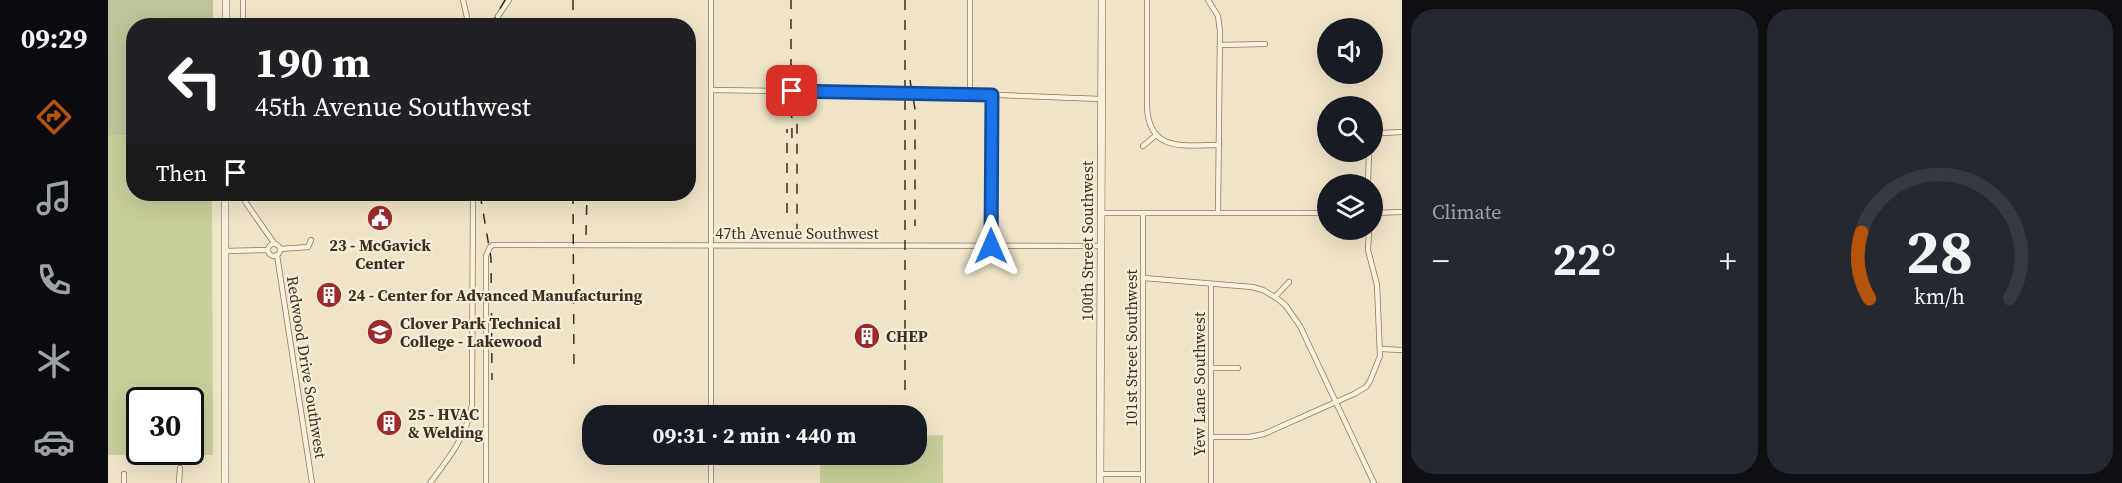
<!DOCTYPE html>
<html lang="en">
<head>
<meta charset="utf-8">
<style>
	body { margin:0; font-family:"Source Serif 4",serif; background:#242831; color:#f1f3f6; height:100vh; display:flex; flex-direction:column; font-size:22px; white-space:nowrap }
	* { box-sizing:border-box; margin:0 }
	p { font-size:20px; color:#9ea1a6 }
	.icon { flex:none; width:33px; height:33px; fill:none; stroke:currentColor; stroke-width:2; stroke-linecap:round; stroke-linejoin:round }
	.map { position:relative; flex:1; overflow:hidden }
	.panel { display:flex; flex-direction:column; gap:9px; padding:9px; background:#0d0f14; width:720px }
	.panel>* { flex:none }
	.hud { position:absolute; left:18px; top:18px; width:570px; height:183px; border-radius:24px; box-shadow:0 6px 24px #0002; background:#202124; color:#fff; overflow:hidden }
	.fabs { position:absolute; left:1209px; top:18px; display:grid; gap:12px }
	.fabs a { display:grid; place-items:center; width:66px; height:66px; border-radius:50%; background:#171b24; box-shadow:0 6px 24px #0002; font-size:30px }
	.speed { position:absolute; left:18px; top:387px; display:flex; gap:12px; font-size:30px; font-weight:700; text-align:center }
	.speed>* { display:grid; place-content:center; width:78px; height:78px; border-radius:50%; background:#171b24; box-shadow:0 6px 24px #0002; line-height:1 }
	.speed .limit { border:3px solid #111; border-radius:9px; background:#fff; color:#111 }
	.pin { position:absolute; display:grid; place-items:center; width:51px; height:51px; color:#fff; margin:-26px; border-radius:12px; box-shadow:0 3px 9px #0006 }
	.me { position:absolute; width:66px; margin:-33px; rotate:0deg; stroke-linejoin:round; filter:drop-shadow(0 0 4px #0008) }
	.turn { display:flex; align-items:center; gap:21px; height:126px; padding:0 30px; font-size:27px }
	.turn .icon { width:78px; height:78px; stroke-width:2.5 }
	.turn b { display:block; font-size:42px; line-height:51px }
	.then { display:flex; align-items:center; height:57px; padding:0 30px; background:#0003; gap:12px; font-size:22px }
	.big { font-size:45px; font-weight:700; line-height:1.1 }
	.panel .card { flex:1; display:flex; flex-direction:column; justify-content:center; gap:9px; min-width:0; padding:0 21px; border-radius:24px; background:#242831 }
	.panel .dial { align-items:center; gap:0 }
	.dial svg { height:156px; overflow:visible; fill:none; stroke:#363941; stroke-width:7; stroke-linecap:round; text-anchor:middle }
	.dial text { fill:#f1f3f6; stroke:none }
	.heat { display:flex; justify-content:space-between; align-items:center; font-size:33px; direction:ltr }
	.panel .tiles { flex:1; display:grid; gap:9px; grid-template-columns:repeat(2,1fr) }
	.trip { position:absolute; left:474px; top:405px; width:345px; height:60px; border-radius:24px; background:#171b24; box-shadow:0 6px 24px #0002; font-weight:700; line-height:60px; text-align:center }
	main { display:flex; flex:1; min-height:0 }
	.tabs { display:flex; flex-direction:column; width:108px; justify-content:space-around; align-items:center; background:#090b0e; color:#9ea1a6 }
	.tabs .icon { width:42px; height:42px }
	.tabs .current { color:#b45309 }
	.tabs b { font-size:27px; color:#f1f3f6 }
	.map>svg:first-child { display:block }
	.green { fill:#c9cf9b; fill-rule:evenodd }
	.cemetery { fill:#bfc49a }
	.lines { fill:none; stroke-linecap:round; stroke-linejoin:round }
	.minor-casing { stroke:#8d765c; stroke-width:6 }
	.secondary-casing { stroke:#6f573f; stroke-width:8 }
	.minor { stroke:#faf1dc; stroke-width:4.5 }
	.secondary { stroke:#faf1dc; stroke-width:7 }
	.rail { stroke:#3d2e20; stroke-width:1.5; stroke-dasharray:10 10; stroke-linecap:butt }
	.route-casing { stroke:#114b97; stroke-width:15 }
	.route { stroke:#1a73e8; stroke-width:10 }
	.labels { text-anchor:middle; stroke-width:4.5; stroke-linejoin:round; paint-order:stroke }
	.street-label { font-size:16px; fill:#3d2e20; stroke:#f7eed8 }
	.poi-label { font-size:16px; font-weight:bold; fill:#3d2e20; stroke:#f7eed8; text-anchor:start }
</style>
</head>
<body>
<main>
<nav class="tabs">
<b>09:29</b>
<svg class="icon current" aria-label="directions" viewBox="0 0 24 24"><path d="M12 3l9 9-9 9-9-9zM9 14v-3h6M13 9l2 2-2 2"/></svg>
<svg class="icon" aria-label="music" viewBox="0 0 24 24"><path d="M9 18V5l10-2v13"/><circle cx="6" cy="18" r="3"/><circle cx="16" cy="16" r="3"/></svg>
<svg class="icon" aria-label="phone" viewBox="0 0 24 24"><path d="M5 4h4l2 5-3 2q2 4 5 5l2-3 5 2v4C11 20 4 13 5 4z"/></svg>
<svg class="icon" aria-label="climate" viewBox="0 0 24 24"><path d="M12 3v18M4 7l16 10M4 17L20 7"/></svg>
<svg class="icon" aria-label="car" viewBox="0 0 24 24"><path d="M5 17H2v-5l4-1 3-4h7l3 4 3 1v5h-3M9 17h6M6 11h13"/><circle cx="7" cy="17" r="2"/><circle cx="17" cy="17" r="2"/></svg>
</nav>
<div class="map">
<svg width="1294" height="483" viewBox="0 0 1294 483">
	<rect width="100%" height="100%" fill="#f0e4c8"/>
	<!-- green -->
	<g class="green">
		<path d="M0,135H17L19,140L25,145L26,194H104L105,455H0ZM32,400H82V452H32Z"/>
		<path d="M835,435V483H712V455L808,454L809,436Z"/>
	</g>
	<!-- cemetery -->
	<path class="cemetery" d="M0,0H105V25L26,26L25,135H0Z"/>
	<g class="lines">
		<!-- minor casing -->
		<g class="minor-casing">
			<g id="minor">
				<path d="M135,0V26"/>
				<path d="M355,0L361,26"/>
				<path d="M1039,0V108C1042,153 1076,145 1111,145"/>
				<path d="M1100,0L1110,16L1112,31L1110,212"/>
				<path d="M390,26V16L401,0"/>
				<path d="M1112,45L1157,44"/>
				<path d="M603,90L862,94L993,99"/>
				<path d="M862,94V0"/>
				<path d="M1264,139L1274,133L1294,132"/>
				<path d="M1035,146L1047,136"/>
				<path d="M1260,184L1261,152"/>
				<path d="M135,194L138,203L166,243"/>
				<path d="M993,213H1220"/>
				<path d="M1264,213L1294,212"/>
				<circle cx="166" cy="250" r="6"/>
				<path d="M883,246V95"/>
				<path d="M172,249L200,247L203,240"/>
				<path d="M117,251L159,250"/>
				<path d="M169,255L204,483"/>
				<path d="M1036,278L1144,287L1155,290L1170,299L1178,306L1192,326L1266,483"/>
				<path d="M1103,284V483"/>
				<path d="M1167,297L1181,282"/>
				<path d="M1273,349L1294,350"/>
				<path d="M1103,368H1130"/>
				<path d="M603,416V0"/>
				<path d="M1103,437H1141L1156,434L1246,394L1258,387L1262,381L1272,356L1269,285L1260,250L1261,230"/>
				<path d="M603,454V483"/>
				<path d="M992,474H1035"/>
				<path d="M16,483V474"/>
				<path d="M71,483L72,468"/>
				<path d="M322,483C341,458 358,437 364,405L365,194"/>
				<path d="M378,483V256L382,247L385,245L993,246"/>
				<path d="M1035,483V213"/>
			</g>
		</g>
		<!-- secondary casing -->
		<g class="secondary-casing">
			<g id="secondary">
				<path d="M118,26V0"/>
				<path d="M117,483V194"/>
				<path d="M992,483L994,0"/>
			</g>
		</g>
		<!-- minor -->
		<use href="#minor" class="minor"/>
		<!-- secondary -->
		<use href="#secondary" class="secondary"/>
		<!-- rail -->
		<g class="rail">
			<path d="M465,0V26"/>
			<path d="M797,0V393"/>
			<path d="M382,26L397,0"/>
			<path d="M683,69V0"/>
			<path d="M802,80L807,109V226"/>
			<path d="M684,138L683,61L689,120V229"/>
			<path d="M372,194L383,258L384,380"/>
			<path d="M465,194L466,374"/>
			<path d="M679,213V129"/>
			<path d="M478,235L479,194"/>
		</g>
	</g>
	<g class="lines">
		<!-- route casing -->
		<g class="route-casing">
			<path id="route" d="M684,91L884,95L883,246"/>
		</g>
		<!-- route -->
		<use href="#route" class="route"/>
	</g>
	<!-- icons -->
	<defs>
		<g id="civic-disc" transform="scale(1.35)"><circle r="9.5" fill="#9e2a2b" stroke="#f7eed8"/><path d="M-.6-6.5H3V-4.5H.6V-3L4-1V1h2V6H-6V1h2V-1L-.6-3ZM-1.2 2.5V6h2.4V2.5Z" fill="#fff"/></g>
		<g id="building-disc" transform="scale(1.35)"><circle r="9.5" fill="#9e2a2b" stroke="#f7eed8"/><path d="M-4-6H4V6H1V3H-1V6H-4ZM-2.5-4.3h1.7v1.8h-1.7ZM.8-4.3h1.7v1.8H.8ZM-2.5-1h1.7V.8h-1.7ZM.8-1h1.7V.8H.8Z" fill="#fff"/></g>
		<g id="university-disc" transform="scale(1.35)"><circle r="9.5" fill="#9e2a2b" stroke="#f7eed8"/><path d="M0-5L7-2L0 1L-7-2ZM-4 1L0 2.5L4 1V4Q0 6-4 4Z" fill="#fff"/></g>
	</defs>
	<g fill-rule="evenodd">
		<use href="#civic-disc" x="272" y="218"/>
		<use href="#building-disc" x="221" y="295"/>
		<use href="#university-disc" x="272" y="332"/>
		<use href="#building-disc" x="759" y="336"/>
		<use href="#building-disc" x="281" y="423"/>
	</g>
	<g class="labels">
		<!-- street labels -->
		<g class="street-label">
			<text x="689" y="239">47th Avenue Southwest</text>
			<text transform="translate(979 241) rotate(-90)" y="6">100th Street Southwest</text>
			<text transform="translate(1023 348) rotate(-90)" y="6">101st Street Southwest</text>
			<text transform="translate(199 367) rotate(81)" y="6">Redwood Drive Southwest</text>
			<text transform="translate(1091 384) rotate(-90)" y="6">Yew Lane Southwest</text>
		</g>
		<!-- poi labels -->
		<g class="poi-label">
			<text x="272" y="251" text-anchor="middle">23 - McGavick<tspan x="272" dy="18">Center</tspan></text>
			<text x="240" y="301">24 - Center for Advanced Manufacturing</text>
			<text x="292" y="329">Clover Park Technical<tspan x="292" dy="18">College - Lakewood</tspan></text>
			<text x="778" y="342">CHEP</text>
			<text x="300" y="420">25 - HVAC<tspan x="300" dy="18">&amp; Welding</tspan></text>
		</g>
	</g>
</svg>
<div class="fabs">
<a><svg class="icon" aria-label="sound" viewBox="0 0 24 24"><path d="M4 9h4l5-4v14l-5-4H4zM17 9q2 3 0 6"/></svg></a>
<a><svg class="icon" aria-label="search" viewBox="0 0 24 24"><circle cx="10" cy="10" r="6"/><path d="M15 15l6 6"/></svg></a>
<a><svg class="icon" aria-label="layers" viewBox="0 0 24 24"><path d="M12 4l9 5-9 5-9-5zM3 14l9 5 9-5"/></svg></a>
</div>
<div class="speed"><div class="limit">30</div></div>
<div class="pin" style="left:684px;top:91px;background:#d93025"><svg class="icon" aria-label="arrive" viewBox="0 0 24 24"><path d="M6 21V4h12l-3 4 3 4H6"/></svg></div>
<svg class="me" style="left:883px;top:246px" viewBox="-20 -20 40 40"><path d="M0-17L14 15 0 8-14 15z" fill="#1a73e8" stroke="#fff" stroke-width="4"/></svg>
<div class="trip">09:31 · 2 min · 440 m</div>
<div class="hud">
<div class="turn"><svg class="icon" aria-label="left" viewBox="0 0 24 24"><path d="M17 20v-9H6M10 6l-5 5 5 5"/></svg><div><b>190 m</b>45th Avenue Southwest</div></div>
<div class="then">Then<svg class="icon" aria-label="arrive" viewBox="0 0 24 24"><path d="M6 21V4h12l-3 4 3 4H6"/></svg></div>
</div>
</div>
<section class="panel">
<div class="tiles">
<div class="card"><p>Climate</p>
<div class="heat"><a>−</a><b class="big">22°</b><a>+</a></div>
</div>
<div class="card dial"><svg viewBox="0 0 100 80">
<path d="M14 69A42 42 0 1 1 86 69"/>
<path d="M14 69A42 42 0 0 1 10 35" stroke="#b45309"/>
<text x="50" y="56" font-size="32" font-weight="700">28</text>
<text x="50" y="72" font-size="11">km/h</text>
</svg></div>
</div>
</section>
</main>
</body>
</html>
